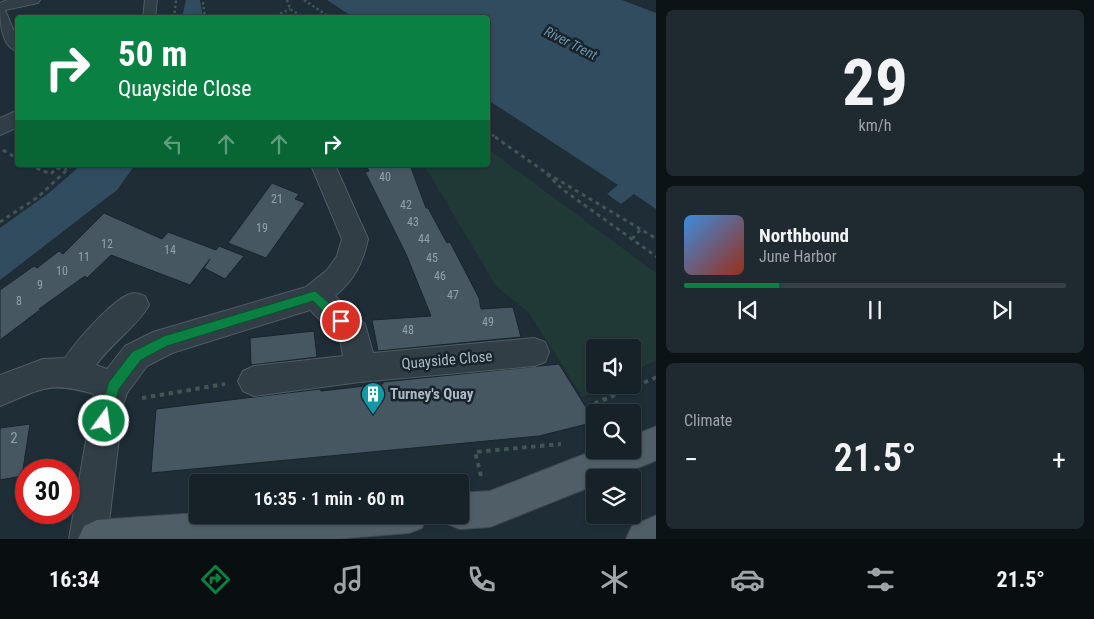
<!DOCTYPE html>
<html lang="en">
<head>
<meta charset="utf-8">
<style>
	body { margin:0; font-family:"Roboto Condensed",sans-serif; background:#1f2a30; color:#f1f3f6; height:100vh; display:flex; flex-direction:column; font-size:19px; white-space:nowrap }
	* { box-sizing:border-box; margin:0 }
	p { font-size:16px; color:#9ea4a8 }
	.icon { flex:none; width:28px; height:28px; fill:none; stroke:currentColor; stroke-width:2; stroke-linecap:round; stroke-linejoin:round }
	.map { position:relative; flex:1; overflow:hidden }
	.details { display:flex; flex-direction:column; gap:10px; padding:10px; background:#0c1316; width:438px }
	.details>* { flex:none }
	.hud { position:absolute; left:15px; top:15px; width:475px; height:152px; border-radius:5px; box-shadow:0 1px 4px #0004,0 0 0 1px #353f45; background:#0b8043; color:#fff; overflow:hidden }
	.controls { position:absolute; left:586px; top:339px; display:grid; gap:10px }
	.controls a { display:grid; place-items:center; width:55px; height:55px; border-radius:5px; background:#162228; box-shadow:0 1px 4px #0004,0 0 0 1px #353f45; font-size:25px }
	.speed { position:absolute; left:15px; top:459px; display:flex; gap:10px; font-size:25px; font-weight:700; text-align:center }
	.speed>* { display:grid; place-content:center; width:65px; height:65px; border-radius:50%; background:#162228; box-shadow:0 1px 4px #0004,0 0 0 1px #353f45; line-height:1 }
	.speed .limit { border:8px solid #d22; background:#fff; color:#111 }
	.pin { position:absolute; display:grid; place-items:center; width:42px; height:42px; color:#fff; margin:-21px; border:2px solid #fff; border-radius:50%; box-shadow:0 1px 5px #0007 }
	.me { position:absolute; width:55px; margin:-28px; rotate:14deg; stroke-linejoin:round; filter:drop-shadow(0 0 4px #0008) }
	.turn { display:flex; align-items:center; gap:18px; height:105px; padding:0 20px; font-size:22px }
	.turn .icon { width:65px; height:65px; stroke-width:2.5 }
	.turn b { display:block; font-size:35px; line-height:42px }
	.lanes { display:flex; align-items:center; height:48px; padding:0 20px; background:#0003; justify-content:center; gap:25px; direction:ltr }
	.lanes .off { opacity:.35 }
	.big { font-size:38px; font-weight:600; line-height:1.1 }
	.details .widget { flex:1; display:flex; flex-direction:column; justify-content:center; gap:8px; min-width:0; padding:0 18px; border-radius:8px; background:#1f2a30 }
	.details .dial { align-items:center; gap:0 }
	.dial b { font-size:65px; line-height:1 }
	.song { display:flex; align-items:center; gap:15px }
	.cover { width:60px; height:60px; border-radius:8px; background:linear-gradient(135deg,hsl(210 70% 55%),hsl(10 70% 35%)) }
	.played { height:5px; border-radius:2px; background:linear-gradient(90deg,#0b8043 25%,#353f45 25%) }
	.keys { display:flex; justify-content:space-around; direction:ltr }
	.heat { display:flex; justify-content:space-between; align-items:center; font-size:28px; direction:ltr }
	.trip { position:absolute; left:189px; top:474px; width:280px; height:50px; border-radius:5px; background:#162228; box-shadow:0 1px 4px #0004,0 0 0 1px #353f45; font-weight:600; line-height:50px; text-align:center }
	.dock { display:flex; height:80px; justify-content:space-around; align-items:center; background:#090e10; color:#9ea4a8 }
	.dock .icon { width:35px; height:35px }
	.dock .current { color:#0b8043 }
	.dock b { font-size:22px; color:#f1f3f6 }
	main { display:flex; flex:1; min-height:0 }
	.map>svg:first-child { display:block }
	.green { fill:#213936 }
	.water { fill:#314c5e }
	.building { fill:#465762; stroke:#1a252d }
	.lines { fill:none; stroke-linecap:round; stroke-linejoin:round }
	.service-casing { stroke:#4f5c65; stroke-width:2 }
	.minor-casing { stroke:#4f5c65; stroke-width:2 }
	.primary-casing { stroke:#3e4a53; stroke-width:2 }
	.path-far2 { stroke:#405554; stroke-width:2.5; stroke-dasharray:2.5 2.5; stroke-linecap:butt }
	.path-far1 { stroke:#405554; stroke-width:3; stroke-dasharray:4 4; stroke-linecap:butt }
	.path { stroke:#405554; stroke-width:4; stroke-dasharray:4.5 4.5; stroke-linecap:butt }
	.service { fill:#323e46; fill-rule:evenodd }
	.minor { fill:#323e46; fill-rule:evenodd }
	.primary { fill:#505e67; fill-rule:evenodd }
	.route { fill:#0b8043; stroke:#07532c }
	.labels { text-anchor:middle; stroke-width:5; stroke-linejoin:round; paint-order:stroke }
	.number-label { font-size:12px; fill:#92a0ac }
	.far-water-label { font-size:14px; font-style:italic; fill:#6b91a9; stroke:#18232b }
	.street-label { font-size:15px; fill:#acb9c4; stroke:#18232b }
	.poi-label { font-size:15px; font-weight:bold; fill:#acb9c4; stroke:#18232b; text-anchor:start }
	.near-number-label { font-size:15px; fill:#92a0ac }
</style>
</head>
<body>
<main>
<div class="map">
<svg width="657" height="539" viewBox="0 0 657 539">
	<rect width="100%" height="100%" fill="#1e2d36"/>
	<!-- green -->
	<path class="green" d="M488,149L656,273V360L633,372L632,348H595V385H607L583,397L528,312L496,286L424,165H488Z"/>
	<!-- water -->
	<g class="water">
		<path d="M186,0H200L203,17H182Z"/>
		<path d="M327,0H622L656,13V209L634,194L621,204L607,194L618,185L488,100V18L353,17Z"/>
		<path d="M81,165H135L117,190L0,280V228L49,193Z"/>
	</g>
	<!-- building -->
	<g class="building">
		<path d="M366,165H410L426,208H428L447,243L450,242L479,298L481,309L513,307L521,337L378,351L372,320L431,316L406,254L365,172L369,171Z"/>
		<path d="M272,183L299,194L295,199L305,203L266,258L228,243Z"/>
		<path d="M104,213L162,239L168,232L216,250L219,246L244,256L225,279L204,268L210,259L190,285L111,255L87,278L85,276L39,309H41L0,340V290L34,266L37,268L59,251L63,254Z"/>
		<path d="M314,331L317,357L251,365L250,338Z"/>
		<path d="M559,364L595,422L539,436L151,473L156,409L320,389L321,391L383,384V382Z"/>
		<path d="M30,424L22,476L0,480V428Z"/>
	</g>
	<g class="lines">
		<!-- service casing -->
		<g class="service-casing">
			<g id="service">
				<path d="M7,0H40L38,3L5,10L18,41V52C0,46 0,20 0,3Z"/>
				<path d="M145,0H157L155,18H143Z"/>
			</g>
		</g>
		<!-- minor casing -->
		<g class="minor-casing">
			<g id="minor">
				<path d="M18,110V127L0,135V118Z"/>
				<path d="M311,165H335L368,239C363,263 354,280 335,296L365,324L373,353L534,338L545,342L549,352L545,362L534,366L360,382L254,396L243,391L238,381L243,371L254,366L343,356L340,339L310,310L172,353L147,366L127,393L123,405L107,539H69L94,394C48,380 41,390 0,406V375L43,359L65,358C75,343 115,295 134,293C137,293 142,295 145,296L149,305C140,323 110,345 96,365L107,369L125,346L153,332L306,287L327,270L337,256L342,239Z"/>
			</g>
		</g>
		<!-- primary casing -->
		<g class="primary-casing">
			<g id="primary">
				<path d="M657,426V460L613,478H595V485L490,527L460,529L447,524L444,515H460V493L490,491L595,450H632V436Z"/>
				<path d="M198,513V515H427L422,528L409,533L335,539H78L84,526L97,520Z"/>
				<path d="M657,515V539H626L632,526Z"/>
			</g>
		</g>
		<!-- path-far2 -->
		<g class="path-far2">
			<path d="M287,0L290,9L305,18"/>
			<path d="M304,0L328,16L326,18"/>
			<path d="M203,2L205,18"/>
			<path d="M174,18L176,0"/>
			<path d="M271,18L290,9"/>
			<path d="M488,132L497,138"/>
		</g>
		<!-- path-far1 -->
		<g class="path-far1">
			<path d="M495,137L545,172L657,239"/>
			<path d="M3,150L18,159"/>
			<path d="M29,165L51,174L56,168L67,169"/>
			<path d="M547,174L562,189L657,257"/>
			<path d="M0,222L38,197L72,165"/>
			<path d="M632,239L641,229"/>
		</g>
		<!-- path -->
		<g class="path">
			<path d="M142,398L225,384"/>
			<path d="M602,412L596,403L657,377"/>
			<path d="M481,476L475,452L561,444"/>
		</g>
		<!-- service -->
		<use href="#service" class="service"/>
		<!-- minor -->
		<use href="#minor" class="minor"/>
		<!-- primary -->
		<use href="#primary" class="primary"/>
	</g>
	<!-- route -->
	<path class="route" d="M315,291L345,317L347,321L345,325H337L313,301L167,346L141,360L119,389L109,426L104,428L99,426L97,421L109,382L132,352L164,336Z"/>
	<!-- icons -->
	<defs>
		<g id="building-pin" transform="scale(1.25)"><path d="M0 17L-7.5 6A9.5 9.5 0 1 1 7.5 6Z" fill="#0f9aa8" stroke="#18232b"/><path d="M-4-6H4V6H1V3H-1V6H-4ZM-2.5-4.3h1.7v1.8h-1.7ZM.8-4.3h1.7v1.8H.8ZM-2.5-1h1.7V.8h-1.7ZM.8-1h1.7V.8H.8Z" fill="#fff"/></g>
	</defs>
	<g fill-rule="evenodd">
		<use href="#building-pin" x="373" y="394"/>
	</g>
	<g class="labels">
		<!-- number labels -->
		<g class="number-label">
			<text x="385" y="181">40</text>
			<text x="277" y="203">21</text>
			<text x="406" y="209">42</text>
			<text x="413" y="226">43</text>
			<text x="262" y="232">19</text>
			<text x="424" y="243">44</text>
			<text x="107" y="248">12</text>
			<text x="170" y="254">14</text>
			<text x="84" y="261">11</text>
			<text x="432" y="262">45</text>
			<text x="62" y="275">10</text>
			<text x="440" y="280">46</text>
			<text x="40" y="289">9</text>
			<text x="453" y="299">47</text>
			<text x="19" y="305">8</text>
			<text x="488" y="326">49</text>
			<text x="408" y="334">48</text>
		</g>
		<!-- far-water labels -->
		<g class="far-water-label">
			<text transform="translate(571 43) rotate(27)" y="5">River Trent</text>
		</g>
		<!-- street labels -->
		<g class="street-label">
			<text transform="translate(447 360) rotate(-5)" y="5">Quayside Close</text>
		</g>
		<!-- poi labels -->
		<g class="poi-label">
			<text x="390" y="399">Turney's Quay</text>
		</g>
		<!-- near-number labels -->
		<g class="near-number-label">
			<text x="14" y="443">2</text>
		</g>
	</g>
</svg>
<div class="controls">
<a><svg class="icon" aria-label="sound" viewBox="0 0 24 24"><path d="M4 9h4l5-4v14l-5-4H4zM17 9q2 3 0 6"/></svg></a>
<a><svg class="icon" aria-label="search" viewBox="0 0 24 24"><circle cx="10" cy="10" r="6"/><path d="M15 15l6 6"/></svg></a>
<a><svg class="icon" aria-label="layers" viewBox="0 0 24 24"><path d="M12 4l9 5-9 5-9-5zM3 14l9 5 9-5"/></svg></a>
</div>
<div class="speed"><div class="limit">30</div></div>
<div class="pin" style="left:341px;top:321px;background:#d93025"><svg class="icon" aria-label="arrive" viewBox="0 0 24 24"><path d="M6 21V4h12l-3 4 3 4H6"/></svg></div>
<svg class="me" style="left:104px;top:421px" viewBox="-20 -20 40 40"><circle r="17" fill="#0b8043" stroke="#fff" stroke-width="3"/><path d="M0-11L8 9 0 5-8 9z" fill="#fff"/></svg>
<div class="trip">16:35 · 1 min · 60 m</div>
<div class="hud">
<div class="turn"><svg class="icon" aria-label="right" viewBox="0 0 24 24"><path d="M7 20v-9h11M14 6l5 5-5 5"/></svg><div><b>50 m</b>Quayside Close</div></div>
<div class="lanes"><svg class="icon off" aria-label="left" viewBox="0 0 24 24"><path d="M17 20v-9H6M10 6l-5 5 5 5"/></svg><svg class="icon off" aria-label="ahead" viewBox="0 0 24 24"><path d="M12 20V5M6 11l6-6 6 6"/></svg><svg class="icon off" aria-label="ahead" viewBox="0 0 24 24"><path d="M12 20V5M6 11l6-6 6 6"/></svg><svg class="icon" aria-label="right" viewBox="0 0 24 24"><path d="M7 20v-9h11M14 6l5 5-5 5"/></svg></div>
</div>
</div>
<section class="details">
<div class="widget dial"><b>29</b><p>km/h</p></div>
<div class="widget">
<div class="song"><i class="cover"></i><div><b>Northbound</b><p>June Harbor</p></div></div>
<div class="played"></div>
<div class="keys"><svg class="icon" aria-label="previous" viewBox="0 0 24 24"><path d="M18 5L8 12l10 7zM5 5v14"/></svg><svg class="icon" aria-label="pause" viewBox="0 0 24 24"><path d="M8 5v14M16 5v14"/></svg><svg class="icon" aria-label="next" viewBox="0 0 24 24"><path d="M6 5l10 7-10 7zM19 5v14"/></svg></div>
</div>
<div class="widget"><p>Climate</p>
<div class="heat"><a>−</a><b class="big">21.5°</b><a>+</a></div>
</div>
</section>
</main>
<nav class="dock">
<b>16:34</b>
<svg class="icon current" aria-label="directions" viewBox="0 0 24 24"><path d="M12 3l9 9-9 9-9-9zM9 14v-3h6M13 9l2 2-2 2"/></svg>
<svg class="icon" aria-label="music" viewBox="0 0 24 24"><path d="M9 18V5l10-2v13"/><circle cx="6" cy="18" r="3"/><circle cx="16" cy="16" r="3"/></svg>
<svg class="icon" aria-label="phone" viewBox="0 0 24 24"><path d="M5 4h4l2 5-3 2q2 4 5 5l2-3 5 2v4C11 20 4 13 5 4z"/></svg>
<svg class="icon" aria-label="climate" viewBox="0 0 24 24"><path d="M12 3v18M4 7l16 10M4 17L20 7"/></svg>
<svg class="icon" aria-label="car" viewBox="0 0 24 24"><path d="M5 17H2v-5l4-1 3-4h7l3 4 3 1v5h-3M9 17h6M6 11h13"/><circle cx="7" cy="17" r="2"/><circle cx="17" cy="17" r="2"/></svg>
<svg class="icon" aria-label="filters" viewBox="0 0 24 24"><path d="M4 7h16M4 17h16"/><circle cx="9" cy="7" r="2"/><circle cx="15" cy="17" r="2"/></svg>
<b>21.5°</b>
</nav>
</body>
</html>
